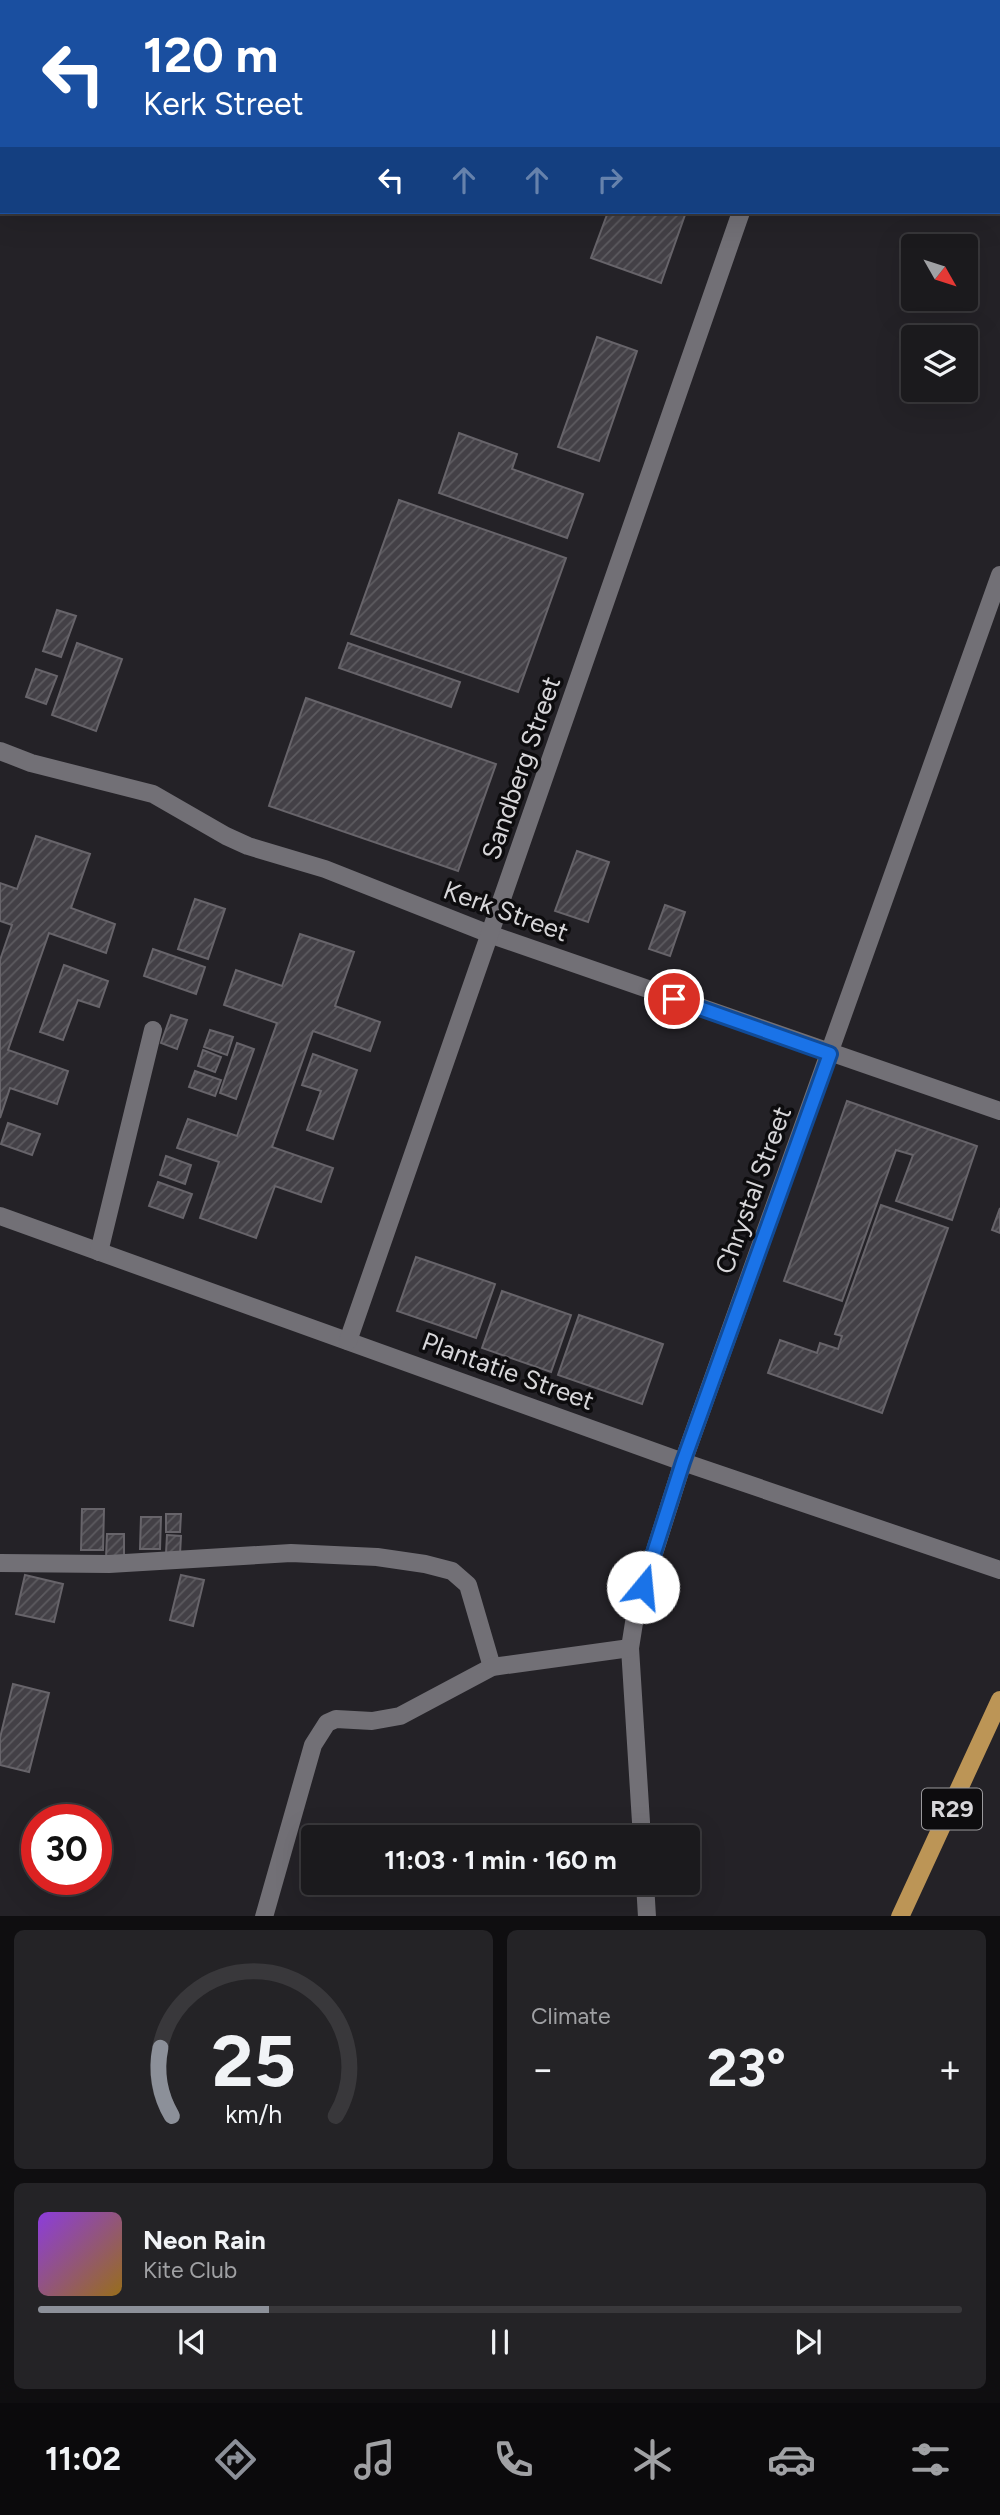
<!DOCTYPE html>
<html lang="en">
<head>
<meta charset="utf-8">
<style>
	body { margin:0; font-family:Figtree,sans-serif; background:#242326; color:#f1f3f6; height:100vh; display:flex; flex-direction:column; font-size:26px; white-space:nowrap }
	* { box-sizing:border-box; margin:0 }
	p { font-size:23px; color:#a0a1a4 }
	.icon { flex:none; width:38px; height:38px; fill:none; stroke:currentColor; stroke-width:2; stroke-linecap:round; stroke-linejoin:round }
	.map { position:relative; height:1916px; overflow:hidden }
	.side { display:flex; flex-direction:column; gap:14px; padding:14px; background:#0f0e10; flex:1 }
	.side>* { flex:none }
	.guide { position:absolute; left:0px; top:0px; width:1001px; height:214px; box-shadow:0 7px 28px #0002,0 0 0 2px #39383b; background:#1a4fa0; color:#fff; overflow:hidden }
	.needle { width:46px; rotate:129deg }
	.tools { position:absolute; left:901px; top:234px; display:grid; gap:14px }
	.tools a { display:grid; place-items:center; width:77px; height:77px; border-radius:7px; background:#1b1a1d; box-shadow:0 7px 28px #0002,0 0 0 2px #39383b; font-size:35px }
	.speed { position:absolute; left:21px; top:1804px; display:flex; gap:14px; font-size:35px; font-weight:700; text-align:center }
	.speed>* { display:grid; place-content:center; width:91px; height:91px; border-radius:50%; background:#1b1a1d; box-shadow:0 7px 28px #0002,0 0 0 2px #39383b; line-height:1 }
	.speed .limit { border:10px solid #d22; background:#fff; color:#111 }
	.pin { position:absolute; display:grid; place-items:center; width:60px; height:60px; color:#fff; margin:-30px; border:4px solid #fff; border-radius:50%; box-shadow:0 2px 7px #0007 }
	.me { position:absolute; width:77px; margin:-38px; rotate:17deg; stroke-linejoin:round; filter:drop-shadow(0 0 5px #0008) }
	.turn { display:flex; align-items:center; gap:24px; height:147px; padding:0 28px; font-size:32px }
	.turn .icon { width:91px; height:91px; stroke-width:2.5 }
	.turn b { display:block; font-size:49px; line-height:60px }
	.lanes { display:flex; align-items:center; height:66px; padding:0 28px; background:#0003; justify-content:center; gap:35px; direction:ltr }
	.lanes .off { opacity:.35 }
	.big { font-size:52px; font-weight:700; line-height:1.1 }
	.side .widget { flex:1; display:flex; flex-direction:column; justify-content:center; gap:10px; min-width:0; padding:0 24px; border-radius:10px; background:#242326 }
	.side .dial { align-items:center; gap:0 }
	.dial svg { height:182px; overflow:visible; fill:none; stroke:#39383b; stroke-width:7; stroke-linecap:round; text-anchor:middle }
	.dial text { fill:#f1f3f6; stroke:none }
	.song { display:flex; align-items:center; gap:21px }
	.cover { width:84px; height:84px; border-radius:10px; background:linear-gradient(135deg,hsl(270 70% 55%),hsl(40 70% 35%)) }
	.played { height:7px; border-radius:4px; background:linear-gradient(90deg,#8c9099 25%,#39383b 25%) }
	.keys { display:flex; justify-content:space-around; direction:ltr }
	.heat { display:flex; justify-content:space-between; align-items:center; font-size:38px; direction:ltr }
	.side .tiles { flex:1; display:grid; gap:14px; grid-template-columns:1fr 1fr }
	.widget:last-child { grid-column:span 2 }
	.trip { position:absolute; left:301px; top:1825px; width:399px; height:70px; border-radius:7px; background:#1b1a1d; box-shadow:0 7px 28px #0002,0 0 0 2px #39383b; font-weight:700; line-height:70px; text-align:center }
	.menu { display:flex; height:112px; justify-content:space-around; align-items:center; background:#0b0a0c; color:#a0a1a4 }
	.menu .icon { width:49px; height:49px }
	.menu .on { color:#8c9099 }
	.menu b { font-size:32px; color:#f1f3f6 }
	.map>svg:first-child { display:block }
	.building { fill:url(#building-hatch); stroke:#67646a; stroke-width:2 }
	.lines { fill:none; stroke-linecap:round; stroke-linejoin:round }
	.minor { stroke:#727076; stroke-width:18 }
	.major { stroke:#bc9556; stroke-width:18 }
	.route-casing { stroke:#114b97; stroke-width:18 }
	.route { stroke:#1a73e8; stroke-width:12 }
	.labels { text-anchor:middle; stroke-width:7; stroke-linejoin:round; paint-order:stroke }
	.shield { fill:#0d0c0e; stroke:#9a999c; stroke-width:2 }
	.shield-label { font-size:24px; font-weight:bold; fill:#d7d6d9 }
	.street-label { font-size:26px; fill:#d7d6d9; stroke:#0d0c0e }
</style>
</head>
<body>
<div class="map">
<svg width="1000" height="1917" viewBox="0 0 1000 1917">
	<defs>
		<pattern id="building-hatch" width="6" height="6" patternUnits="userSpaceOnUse" patternTransform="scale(1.75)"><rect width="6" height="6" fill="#434046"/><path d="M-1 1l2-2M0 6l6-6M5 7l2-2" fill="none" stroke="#5d5b60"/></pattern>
	</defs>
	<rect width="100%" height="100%" fill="#242227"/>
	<!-- building -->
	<g class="building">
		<path d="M608,212H686L661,283L591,258Z"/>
		<path d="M597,337L637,351L599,461L558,447Z"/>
		<path d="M459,433L517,454L512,469L583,494L567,538L439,493Z"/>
		<path d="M399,500L566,558L518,692L351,634Z"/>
		<path d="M57,610L76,616L61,657L43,651Z"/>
		<path d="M77,643L122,659L96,731L52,715Z"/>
		<path d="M348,643L460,682L451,707L339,668Z"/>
		<path d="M36,669L57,676L46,704L26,697Z"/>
		<path d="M306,698L496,764L458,871L269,806Z"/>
		<path d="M36,836L90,854L71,908L115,924L106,953L49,933L8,1050L68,1071L57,1104L10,1088L0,1118V960L12,925L0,921V883L17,889Z"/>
		<path d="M577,851L609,862L588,922L555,911Z"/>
		<path d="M195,899L225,909L208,959L178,949Z"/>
		<path d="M665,905L685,912L670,956L649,949Z"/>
		<path d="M300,934L354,952L335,1006L380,1022L370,1051L313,1031L272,1147L333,1168L321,1202L275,1186L256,1238L200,1218L219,1162L177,1148L188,1119L237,1136L277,1023L224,1005L236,970L282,986Z"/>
		<path d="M153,949L205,967L196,994L144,976Z"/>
		<path d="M64,965L108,981L99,1007L78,1000L63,1040L40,1032Z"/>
		<path d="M171,1015L187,1020L177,1049L161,1043Z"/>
		<path d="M210,1030L233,1037L227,1055L204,1047Z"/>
		<path d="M237,1043L254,1049L236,1099L220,1093Z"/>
		<path d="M203,1050L221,1057L215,1072L198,1066Z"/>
		<path d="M313,1054L357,1070L333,1139L307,1130L321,1091L302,1085Z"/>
		<path d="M195,1071L221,1080L215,1096L189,1087Z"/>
		<path d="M847,1101L977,1146L952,1220L896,1201L913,1155L896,1150L842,1301L784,1281Z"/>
		<path d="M8,1123L40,1134L32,1155L1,1144Z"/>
		<path d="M166,1156L191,1165L185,1184L160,1175Z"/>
		<path d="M158,1182L192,1194L183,1218L149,1206Z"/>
		<path d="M881,1205L948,1228L882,1413L768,1373L780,1340L817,1353L820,1343L838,1349L842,1336L835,1334Z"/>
		<path d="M1000,1208V1233L992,1230Z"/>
		<path d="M416,1257L495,1284L476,1338L397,1311Z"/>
		<path d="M502,1291L571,1315L551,1372L482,1348Z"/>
		<path d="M579,1315L663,1344L642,1404L558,1375Z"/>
		<path d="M82,1509H104L103,1550H81Z"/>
		<path d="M166,1514H181L180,1532H166Z"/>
		<path d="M141,1517H161L160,1549H140Z"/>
		<path d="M107,1534H124V1558H106Z"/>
		<path d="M167,1535L181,1536L180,1554L166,1553Z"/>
		<path d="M25,1575L63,1584L54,1622L16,1614Z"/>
		<path d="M181,1575L204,1580L193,1626L170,1620Z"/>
		<path d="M13,1684L49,1693L29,1772L0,1765V1738Z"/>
	</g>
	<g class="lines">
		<!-- minor -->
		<g class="minor">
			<path d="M832,0L837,2"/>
			<path d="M814,2V0"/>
			<path d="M999,60H1000"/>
			<path d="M0,751L31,763L153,794L226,836L248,846L325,869L492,935L1000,1111"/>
			<path d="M0,1216L683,1462L1000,1570"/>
			<path d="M99,1252L153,1030"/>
			<path d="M348,1341L741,212"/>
			<path d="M0,1563L109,1564L291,1553L377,1557L425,1564L452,1571L468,1585L492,1667"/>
			<path d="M642,1838L630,1648L636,1610L683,1462L1000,575"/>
			<path d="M645,1883L647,1917"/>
			<path d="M264,1917L313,1745L327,1723L336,1719L372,1721L400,1716L492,1667L630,1648"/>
		</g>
		<!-- major -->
		<path class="major" d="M900,1917L1000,1700"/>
	</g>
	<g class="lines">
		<!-- route casing -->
		<g class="route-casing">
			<path id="route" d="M643,1587L683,1462L830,1054L674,999"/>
		</g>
		<!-- route -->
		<use href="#route" class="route"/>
	</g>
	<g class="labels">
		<!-- shield labels -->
		<rect class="shield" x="922" y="1788.5" width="60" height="41" rx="5"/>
		<g class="shield-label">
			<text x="952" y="1817">R29</text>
		</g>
		<!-- street labels -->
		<g class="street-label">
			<text transform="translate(521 768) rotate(-71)" y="9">Sandberg Street</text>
			<text transform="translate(506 911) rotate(20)" y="9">Kerk Street</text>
			<text transform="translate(753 1190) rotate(-70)" y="9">Chrystal Street</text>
			<text transform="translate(508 1371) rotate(20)" y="9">Plantatie Street</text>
		</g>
	</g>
</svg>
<div class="tools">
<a><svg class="needle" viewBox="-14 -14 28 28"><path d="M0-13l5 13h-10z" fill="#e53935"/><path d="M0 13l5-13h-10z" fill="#a0a1a4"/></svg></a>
<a><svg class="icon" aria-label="layers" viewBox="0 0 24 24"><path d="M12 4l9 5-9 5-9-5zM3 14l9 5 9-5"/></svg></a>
</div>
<div class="speed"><div class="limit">30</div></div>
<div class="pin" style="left:674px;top:999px;background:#d93025"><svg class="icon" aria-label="arrive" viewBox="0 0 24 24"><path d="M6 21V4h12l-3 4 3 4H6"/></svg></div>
<svg class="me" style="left:643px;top:1587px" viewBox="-20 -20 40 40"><circle r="19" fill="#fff"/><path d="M0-13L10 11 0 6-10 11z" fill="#1a73e8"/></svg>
<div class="trip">11:03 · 1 min · 160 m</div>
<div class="guide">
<div class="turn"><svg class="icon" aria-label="left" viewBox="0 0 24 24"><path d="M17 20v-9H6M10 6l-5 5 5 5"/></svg><div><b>120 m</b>Kerk Street</div></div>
<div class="lanes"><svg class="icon" aria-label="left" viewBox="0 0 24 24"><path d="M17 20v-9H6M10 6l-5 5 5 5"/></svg><svg class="icon off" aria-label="ahead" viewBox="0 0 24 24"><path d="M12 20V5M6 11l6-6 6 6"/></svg><svg class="icon off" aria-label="ahead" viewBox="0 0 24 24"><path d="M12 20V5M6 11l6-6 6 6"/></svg><svg class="icon off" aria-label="right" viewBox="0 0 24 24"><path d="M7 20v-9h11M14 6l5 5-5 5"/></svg></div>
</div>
</div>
<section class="side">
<div class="tiles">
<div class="widget dial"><svg viewBox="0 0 100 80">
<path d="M14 69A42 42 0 1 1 86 69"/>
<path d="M14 69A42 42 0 0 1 9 39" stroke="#8c9099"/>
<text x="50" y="56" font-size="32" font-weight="700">25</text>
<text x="50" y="72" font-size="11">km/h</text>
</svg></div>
<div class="widget"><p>Climate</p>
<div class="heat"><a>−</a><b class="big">23°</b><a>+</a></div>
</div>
<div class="widget">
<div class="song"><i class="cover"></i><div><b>Neon Rain</b><p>Kite Club</p></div></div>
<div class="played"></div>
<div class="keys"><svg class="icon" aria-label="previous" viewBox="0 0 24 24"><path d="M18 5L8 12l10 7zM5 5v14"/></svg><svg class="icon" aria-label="pause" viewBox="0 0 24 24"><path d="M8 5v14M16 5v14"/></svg><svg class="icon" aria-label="next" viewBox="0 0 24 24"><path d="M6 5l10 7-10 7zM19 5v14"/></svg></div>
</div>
</div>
</section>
<nav class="menu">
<b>11:02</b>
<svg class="icon on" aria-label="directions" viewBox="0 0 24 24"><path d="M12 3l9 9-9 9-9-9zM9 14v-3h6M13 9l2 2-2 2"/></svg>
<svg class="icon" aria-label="music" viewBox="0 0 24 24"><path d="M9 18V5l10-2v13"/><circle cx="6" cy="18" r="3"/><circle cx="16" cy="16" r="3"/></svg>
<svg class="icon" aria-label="phone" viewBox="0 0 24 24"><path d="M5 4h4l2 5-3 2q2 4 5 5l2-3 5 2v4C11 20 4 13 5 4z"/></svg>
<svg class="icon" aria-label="climate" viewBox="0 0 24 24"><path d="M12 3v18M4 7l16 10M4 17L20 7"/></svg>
<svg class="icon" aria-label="car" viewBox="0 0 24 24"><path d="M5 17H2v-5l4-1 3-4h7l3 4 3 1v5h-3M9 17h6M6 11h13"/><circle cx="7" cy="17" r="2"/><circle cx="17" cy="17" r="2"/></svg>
<svg class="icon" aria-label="filters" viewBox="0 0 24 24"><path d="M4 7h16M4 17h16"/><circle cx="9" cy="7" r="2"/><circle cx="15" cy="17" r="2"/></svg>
</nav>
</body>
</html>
